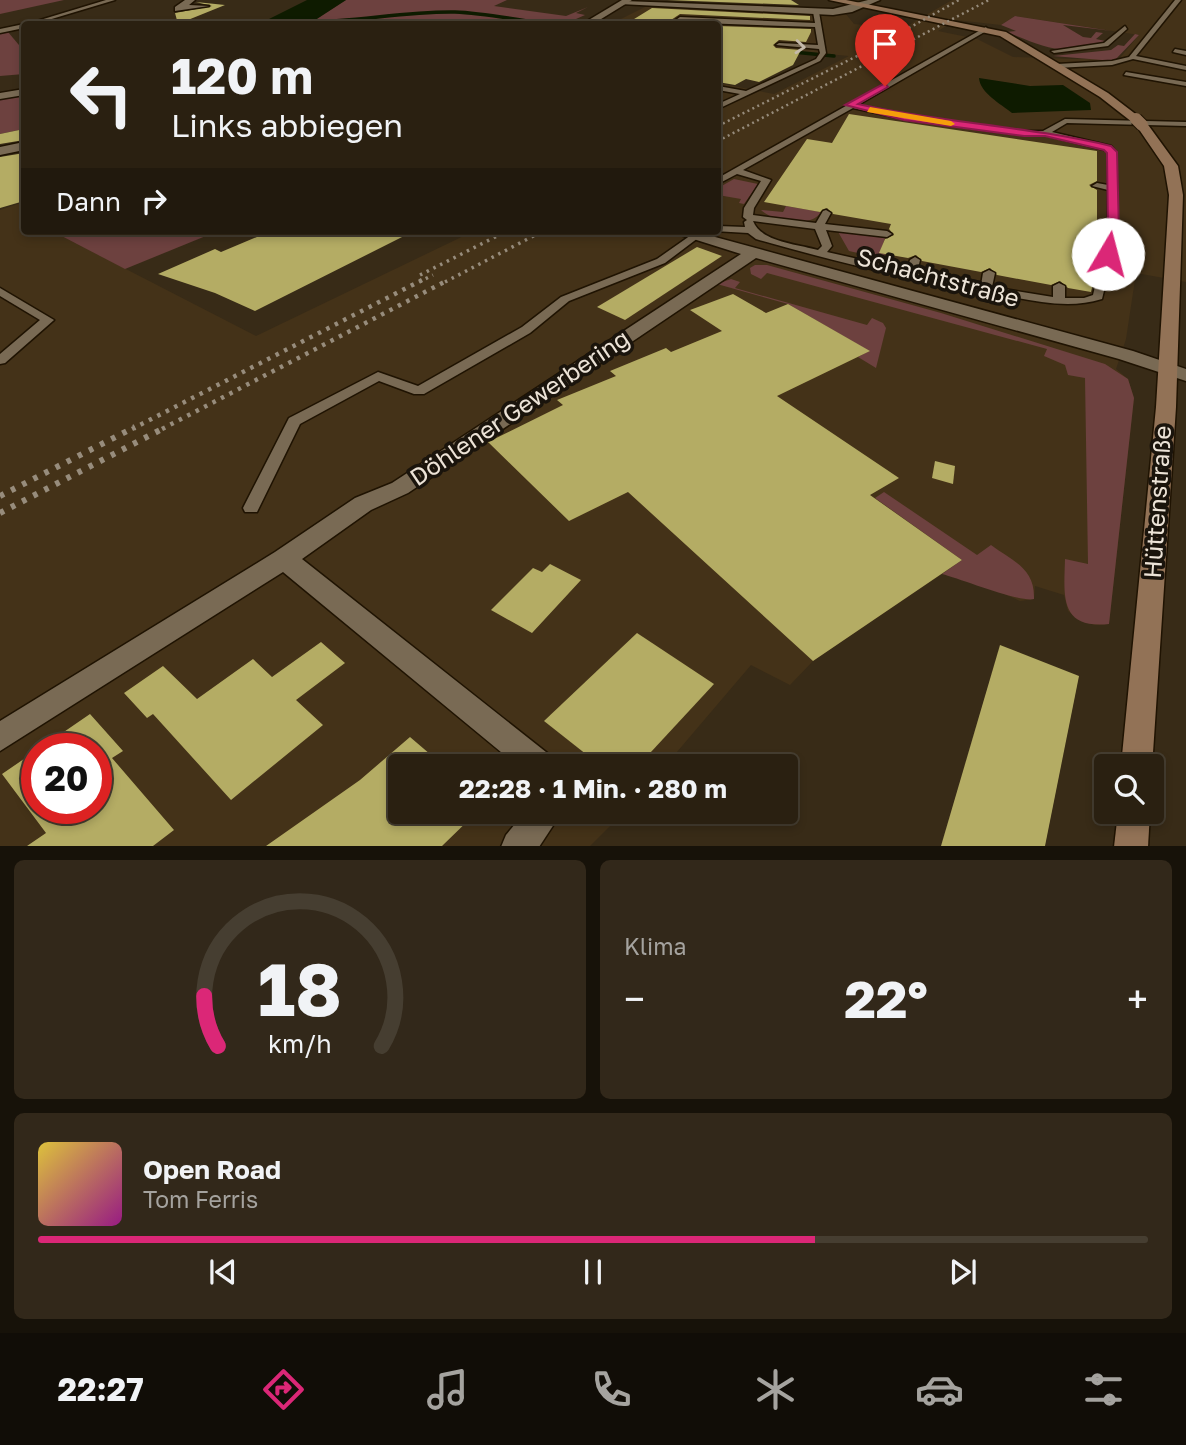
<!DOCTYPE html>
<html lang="de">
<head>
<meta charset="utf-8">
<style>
	body { margin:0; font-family:"Golos Text",sans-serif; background:#32281a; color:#f1f3f6; height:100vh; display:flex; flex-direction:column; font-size:26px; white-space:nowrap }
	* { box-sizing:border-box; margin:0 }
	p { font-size:23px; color:#a5a39f }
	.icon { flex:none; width:38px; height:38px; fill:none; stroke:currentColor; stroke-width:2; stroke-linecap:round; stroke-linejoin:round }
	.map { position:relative; height:846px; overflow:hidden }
	.side { display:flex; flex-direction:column; gap:14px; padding:14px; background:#171209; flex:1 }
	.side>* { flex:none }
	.top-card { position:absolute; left:21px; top:21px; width:700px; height:214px; border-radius:7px; box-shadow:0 4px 10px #0003,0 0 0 2px #463e31; background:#2a2011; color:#f1f3f6; overflow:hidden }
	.controls { position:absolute; left:1094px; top:754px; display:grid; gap:14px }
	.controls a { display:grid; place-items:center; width:70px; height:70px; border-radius:7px; background:#2a2011; box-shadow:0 4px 10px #0003,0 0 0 2px #463e31; font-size:35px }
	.speed { position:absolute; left:21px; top:733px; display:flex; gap:14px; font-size:35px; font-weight:700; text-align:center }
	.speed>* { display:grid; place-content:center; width:91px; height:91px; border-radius:50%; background:#2a2011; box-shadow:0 4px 10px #0003,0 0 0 2px #463e31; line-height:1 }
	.speed .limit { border:10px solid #d22; background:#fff; color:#111 }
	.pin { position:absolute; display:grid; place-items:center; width:60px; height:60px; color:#fff; margin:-72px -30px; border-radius:50% 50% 50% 0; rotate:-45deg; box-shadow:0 0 7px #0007 }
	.pin .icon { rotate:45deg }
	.me { position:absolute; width:77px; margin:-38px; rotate:8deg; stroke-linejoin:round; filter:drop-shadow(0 0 5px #0008) }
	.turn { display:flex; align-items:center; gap:24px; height:147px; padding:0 35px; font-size:32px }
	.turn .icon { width:91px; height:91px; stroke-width:2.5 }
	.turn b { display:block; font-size:49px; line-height:60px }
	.then { display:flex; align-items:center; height:66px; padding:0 35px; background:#0003; gap:14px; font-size:26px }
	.big { font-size:52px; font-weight:700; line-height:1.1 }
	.side .tile { flex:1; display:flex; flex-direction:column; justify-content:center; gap:10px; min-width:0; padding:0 24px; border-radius:10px; background:#32281a }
	.side .dial { align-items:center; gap:0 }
	.dial svg { height:182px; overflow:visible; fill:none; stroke:#463e31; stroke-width:7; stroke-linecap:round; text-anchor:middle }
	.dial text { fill:#f1f3f6; stroke:none }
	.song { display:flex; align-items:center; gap:21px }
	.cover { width:84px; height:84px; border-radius:10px; background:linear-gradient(135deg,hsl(50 70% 55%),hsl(310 70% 35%)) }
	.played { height:7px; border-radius:4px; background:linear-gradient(90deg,#db2777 70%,#463e31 70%) }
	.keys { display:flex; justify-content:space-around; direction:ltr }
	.heat { display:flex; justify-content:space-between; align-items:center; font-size:38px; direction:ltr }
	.side .tiles { flex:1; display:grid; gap:14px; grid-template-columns:1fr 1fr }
	.tile:last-child { grid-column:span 2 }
	.trip { position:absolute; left:388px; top:754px; width:410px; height:70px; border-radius:7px; background:#2a2011; box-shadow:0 4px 10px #0003,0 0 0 2px #463e31; font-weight:700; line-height:70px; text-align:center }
	.tabs { display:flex; height:112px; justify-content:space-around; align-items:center; background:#110d07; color:#a5a39f }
	.tabs .icon { width:49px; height:49px }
	.tabs .selected { color:#db2777 }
	.tabs b { font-size:32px; color:#f1f3f6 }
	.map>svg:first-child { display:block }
	.built { fill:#443218; fill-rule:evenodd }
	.green { fill:#6d413f }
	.water { fill:#0e1b00 }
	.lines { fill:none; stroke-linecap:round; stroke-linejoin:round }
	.stream { stroke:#0e1b00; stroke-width:3.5 }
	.building { fill:#b4ac64 }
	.service-casing { stroke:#1f1302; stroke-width:3 }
	.minor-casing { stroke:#1f1302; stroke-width:3 }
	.tertiary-casing { stroke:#1f1302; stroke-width:3 }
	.secondary-casing { stroke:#1f1302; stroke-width:3 }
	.service { fill:#796a54; fill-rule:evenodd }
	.minor { fill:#796a54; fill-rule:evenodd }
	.tertiary { fill:#796a54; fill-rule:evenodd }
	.secondary { fill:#927256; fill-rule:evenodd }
	.rail-far3 { stroke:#978c7c; stroke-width:2.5; stroke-dasharray:2 3.5; stroke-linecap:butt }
	.rail-far2 { stroke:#978c7c; stroke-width:3.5; stroke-dasharray:2.5 5; stroke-linecap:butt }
	.rail-far1 { stroke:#978c7c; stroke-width:4.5; stroke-dasharray:3.5 6; stroke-linecap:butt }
	.rail { stroke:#978c7c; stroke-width:6; stroke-dasharray:4.5 8; stroke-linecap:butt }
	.secondary-bridge-casing { stroke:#1f1302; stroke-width:14; stroke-linecap:butt }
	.secondary-bridge { stroke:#927256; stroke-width:12 }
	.oneway { stroke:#c4b9a9 }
	.route { fill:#db2777; stroke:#8e194d; stroke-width:2 }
	.slow { fill:#f59e0b }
	.labels { text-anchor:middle; stroke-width:7; stroke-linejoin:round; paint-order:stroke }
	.street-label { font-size:24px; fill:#ece3d7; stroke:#1a140c }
</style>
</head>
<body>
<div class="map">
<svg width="1186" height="847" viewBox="0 0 1186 847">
	<rect width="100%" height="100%" fill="#382b17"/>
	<!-- built -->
	<path class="built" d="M952,0H1186V282L1136,273L1126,339L1116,369L1128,379L1134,398L1109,624L1095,625L1079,620L1068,611L1064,595L1035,586L1034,599L1020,601L986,586L942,574L813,661L790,685L751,665L665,766H401V812H624L590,846H0V210L24,202V231H52L256,336L474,231H718V83L774,94L849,56L718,44V24H611L647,6L845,13L854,24L902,29ZM1015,16L1139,35L1119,59H1073L1013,57L977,39L938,31L956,20L1001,25ZM37,749H96V808H37Z"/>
	<!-- green -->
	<g class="green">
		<path d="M0,0H64L0,14Z"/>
		<path d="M346,0H507L494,6L566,16L588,7L576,13L585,15L576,19H560L573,22L568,24L474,21L466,24H309Z"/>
		<path d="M1015,16L1112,31L1063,25L1083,37L1091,38L1096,32L1103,33L1096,39L1105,41C1062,59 1044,46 1006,32L1016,31L1001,25Z"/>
		<path d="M8,32L24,51V74L0,76V33Z"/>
		<path d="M1135,34L1139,35L1114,61L1053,56L1111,50L1118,45L1124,46Z"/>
		<path d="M24,96V129L0,134V97Z"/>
		<path d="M734,179L758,184L744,204L739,203L741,199L718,195V188Z"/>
		<path d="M786,206L821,212C810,229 774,222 761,210L783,212Z"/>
		<path d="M837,230L885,238L880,253L887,254L876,257L849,251Z"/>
		<path d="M52,231H218L125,269Z"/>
		<path d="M755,265H767L941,313L1105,364L1128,379L1134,398L1109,624C1059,629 1064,596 1065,559L1088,564L1085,378L1068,375L1065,365L1044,356L1047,349L767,273L761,279L751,274L750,268Z"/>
		<path d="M731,279L740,282L735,288L867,325L872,318L883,323L886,328L876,368L858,357L869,351L788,304L717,284Z"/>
		<path d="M884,492L977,555L991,545C1014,562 1035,568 1034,599C1021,603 961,579 942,574L962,560L875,498Z"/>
	</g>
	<!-- water -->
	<g class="water">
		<path d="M307,0H346L309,24H259Z"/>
		<path d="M979,78L1030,86L1063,85L1090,103L1091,110L1012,113C1001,104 980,93 979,78Z"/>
	</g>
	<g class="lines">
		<!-- stream -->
		<g class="stream">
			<path d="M307,22C357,22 405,11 455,12C485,13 517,20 547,24"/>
			<path d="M793,52L834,56"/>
		</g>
	</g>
	<!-- building -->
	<g class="building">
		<path d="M667,0H791L799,5Z"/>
		<path d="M196,2L225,5L178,24L175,13L212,6Z"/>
		<path d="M652,8L810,16V20L680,14L671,20L673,24H626Z"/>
		<path d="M718,26L811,29V32L806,42L779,40L773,45L776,48L801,50L793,65L759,82L746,79L735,85L718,82Z"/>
		<path d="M849,114L1097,151V181L1089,185L1097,190V225L1090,229L1098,234V262L1091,292L1068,288L1060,281L1051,285L997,275L990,268L981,272L922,261L916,255L908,258L879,253L885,239L894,235L889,229L891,224L833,214L827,208L820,212L764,202L807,139L832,143Z"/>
		<path d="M24,129V140L0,144V134Z"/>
		<path d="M24,153V201L0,208V157Z"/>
		<path d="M271,231H414L255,311L215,293L158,274L215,249L221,252Z"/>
		<path d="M697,247L722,256L625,320L597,307Z"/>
		<path d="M733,294L766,313L788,304L870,351L777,396L899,478L870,495L962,560L813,661L628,492L569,521L488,442L563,405L557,400L616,376L610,371L666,348L671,352L722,331L690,310Z"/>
		<path d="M935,461L955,466L953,484L932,478Z"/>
		<path d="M550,564L581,580L532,633L491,610L533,568L542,572Z"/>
		<path d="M637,633L714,684L638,766H601L544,721Z"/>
		<path d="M321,642L345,663L296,700L323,725L231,800L153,714L147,718L124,693L163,666L197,699L253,659L272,677Z"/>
		<path d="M1000,645L1079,676L1045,846H941Z"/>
		<path d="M90,714L123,751L112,758L174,830L153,846H27L46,833L2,774L37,750V808H96V749H39Z"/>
		<path d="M410,737L444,766H401V812H477L442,846H266L360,780Z"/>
	</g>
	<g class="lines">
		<!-- service casing -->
		<g class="service-casing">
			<g id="service">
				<path d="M106,0H115L35,24H27Z"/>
				<path d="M1175,0H1181L1136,56L1186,66V70L1133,59L1112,65L1057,68L1054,66L1057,64L1112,61L1129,57Z"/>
				<path d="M816,10L819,12L826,53L820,61L718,109V104L740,94L718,90V86L746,91L816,59L820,53L819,49L776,45L779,43L818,45L815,27L673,22L680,17L815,23L813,12Z"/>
				<path d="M24,24V28L0,33V29Z"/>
				<path d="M1125,26L1127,29L1108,46L1054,53L1051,51L1104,43Z"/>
				<path d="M986,27L988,30L858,105L904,115L1024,131H1043L1065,119L1186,122V126L1067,123L1052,132L1111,146L1116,152L1118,233L1102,299C1067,310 1031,300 996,294C915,281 836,262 756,239L748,233L714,231H718V226L745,227L744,222L747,220L743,217L744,208L761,181L737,174L718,184V178ZM853,108L904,119L1024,135H1045L1105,150L1108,153V185L1097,183L1092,186L1108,190V229L1098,227L1093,230L1107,235L1093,295L1084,298H1065V286L1059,283L1053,286V297L992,287L995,273L989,270L983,273L981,285L917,273L920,260L915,257L910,260L907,270L827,252L832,246L826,230L887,237L892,234L887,231L825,224L831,213L826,210L823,211L816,223L753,215L754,208L771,180L743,170ZM753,221L815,229L822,246L818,250C797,244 761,242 753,221Z"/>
				<path d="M1175,49L1186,51V55L1173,52Z"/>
				<path d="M1126,72L1186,82V86L1124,75Z"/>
				<path d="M694,233L698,234V238L665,263L569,301L530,333L424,394H414L379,381L300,424L257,512H245L243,508L289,418L378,372L418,386L522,327L561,297L657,259Z"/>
				<path d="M0,288L54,320L5,363L0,364V354L40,320L0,296Z"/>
			</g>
		</g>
		<!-- minor casing -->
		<g class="minor-casing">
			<g id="minor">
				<path d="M185,0H195L189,5L209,6L175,11V7Z"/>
				<path d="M868,0H880L852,12L833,15L620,4L624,1L833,9Z"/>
				<path d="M24,89V95L0,99V93Z"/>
				<path d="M668,231H693L1133,351L1186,369V381L1119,359L756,258L408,493L371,510L302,559L551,756L555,766H518L283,572L0,751V721L275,552L355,498L392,483L741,254Z"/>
				<path d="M525,812H562L539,847H501L506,835Z"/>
			</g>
		</g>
		<!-- tertiary casing -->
		<g class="tertiary-casing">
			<g id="tertiary">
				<path d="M622,0H632L593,24H582Z"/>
				<path d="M24,142V150L0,155V147Z"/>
			</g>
		</g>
		<!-- secondary casing -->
		<g class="secondary-casing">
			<g id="secondary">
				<path d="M829,0H846L1006,32L1108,93L1142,119L1132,122L1100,97L1000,36Z"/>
				<path d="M1138,122H1146L1178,166L1183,195L1176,407L1152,768L1121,766L1156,407L1169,195L1164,166L1136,125Z"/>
				<path d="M1118,812H1150L1148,847H1114Z"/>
			</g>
		</g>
		<!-- service -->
		<use href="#service" class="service"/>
		<!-- minor -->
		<use href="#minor" class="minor"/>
		<!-- tertiary -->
		<use href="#tertiary" class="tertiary"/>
		<!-- secondary -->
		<use href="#secondary" class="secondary"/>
		<!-- rail-far3 -->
		<g class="rail-far3">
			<path d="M718,126L875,47L959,0"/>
			<path d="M718,141L989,0"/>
		</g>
		<!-- rail-far2 -->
		<g class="rail-far2">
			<path d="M420,275L507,231"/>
			<path d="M419,282L433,275"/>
			<path d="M445,282L543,231"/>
		</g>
		<!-- rail-far1 -->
		<g class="rail-far1">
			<path d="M132,429L422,280"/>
			<path d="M162,429L448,280"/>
		</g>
		<!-- rail -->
		<g class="rail">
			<path d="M0,496L135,427"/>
			<path d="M0,513L166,427"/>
		</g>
		<!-- secondary-bridge casing -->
		<g class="secondary-bridge-casing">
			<path id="secondary-bridge" d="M1136,119L1142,125"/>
		</g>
		<!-- secondary-bridge -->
		<use href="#secondary-bridge" class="secondary-bridge"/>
	</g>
	<!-- one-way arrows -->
	<defs><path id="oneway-chevron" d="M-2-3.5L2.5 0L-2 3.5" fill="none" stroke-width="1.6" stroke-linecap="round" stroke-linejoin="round" transform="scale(1.75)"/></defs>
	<use class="oneway" href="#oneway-chevron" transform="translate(800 47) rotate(5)"/>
	<!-- route -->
	<path class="route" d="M885,83L888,87L858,104C942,123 1028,126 1111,146L1117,152L1119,233L1113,257L1102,254L1108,233L1107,153L1104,150L1045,136H1024L904,120L845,105Z"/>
	<!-- slow -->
	<path class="slow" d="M870,107L951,121L955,124L951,126L867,112Z"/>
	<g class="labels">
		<!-- street labels -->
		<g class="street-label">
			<text transform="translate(938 278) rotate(15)" y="8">Schachtstraße</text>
			<text transform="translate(520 408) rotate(-34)" y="8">Döhlener Gewerbering</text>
			<text transform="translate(1158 502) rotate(-86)" y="8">Hüttenstraße</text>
		</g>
	</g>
</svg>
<div class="controls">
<a><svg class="icon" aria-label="search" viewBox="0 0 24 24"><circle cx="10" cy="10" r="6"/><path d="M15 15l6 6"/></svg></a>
</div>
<div class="speed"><div class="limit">20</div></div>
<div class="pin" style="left:885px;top:86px;background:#d93025"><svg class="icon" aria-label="arrive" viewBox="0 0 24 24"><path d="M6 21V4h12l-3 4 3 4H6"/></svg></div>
<svg class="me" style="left:1108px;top:254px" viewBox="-20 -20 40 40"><circle r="19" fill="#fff"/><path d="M0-13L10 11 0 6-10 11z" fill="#db2777"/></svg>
<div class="trip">22:28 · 1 Min. · 280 m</div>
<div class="top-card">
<div class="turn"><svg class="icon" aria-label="left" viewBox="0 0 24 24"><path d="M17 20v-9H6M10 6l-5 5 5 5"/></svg><div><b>120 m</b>Links abbiegen</div></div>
<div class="then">Dann<svg class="icon" aria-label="right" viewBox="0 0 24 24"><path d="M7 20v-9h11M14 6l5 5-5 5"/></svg></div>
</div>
</div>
<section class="side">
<div class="tiles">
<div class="tile dial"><svg viewBox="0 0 100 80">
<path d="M14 69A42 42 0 1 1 86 69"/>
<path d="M14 69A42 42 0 0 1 8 47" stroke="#db2777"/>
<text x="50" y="56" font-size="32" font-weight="700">18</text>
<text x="50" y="72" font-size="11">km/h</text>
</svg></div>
<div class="tile"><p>Klima</p>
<div class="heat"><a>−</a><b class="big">22°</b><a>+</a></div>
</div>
<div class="tile">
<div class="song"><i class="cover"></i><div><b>Open Road</b><p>Tom Ferris</p></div></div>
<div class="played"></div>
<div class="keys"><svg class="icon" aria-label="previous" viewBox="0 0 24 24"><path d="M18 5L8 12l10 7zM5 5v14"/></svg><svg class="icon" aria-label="pause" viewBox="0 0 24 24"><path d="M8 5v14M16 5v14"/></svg><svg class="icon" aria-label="next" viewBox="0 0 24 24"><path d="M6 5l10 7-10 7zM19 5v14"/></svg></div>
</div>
</div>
</section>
<nav class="tabs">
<b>22:27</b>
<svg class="icon selected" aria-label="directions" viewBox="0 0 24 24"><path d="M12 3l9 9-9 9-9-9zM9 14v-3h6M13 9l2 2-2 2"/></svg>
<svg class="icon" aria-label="music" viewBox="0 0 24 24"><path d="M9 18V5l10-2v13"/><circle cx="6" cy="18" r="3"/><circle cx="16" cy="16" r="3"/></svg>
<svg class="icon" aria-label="phone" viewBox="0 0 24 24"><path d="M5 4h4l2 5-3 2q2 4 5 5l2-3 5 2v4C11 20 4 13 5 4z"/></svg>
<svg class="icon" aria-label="climate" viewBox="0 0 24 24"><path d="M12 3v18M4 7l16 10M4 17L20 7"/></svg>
<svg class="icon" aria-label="car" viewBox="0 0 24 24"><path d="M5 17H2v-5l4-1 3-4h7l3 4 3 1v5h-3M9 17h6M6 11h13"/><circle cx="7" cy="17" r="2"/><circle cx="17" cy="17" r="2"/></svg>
<svg class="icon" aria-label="filters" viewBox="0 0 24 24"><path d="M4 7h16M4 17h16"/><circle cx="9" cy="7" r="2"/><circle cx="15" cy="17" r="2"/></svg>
</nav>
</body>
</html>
